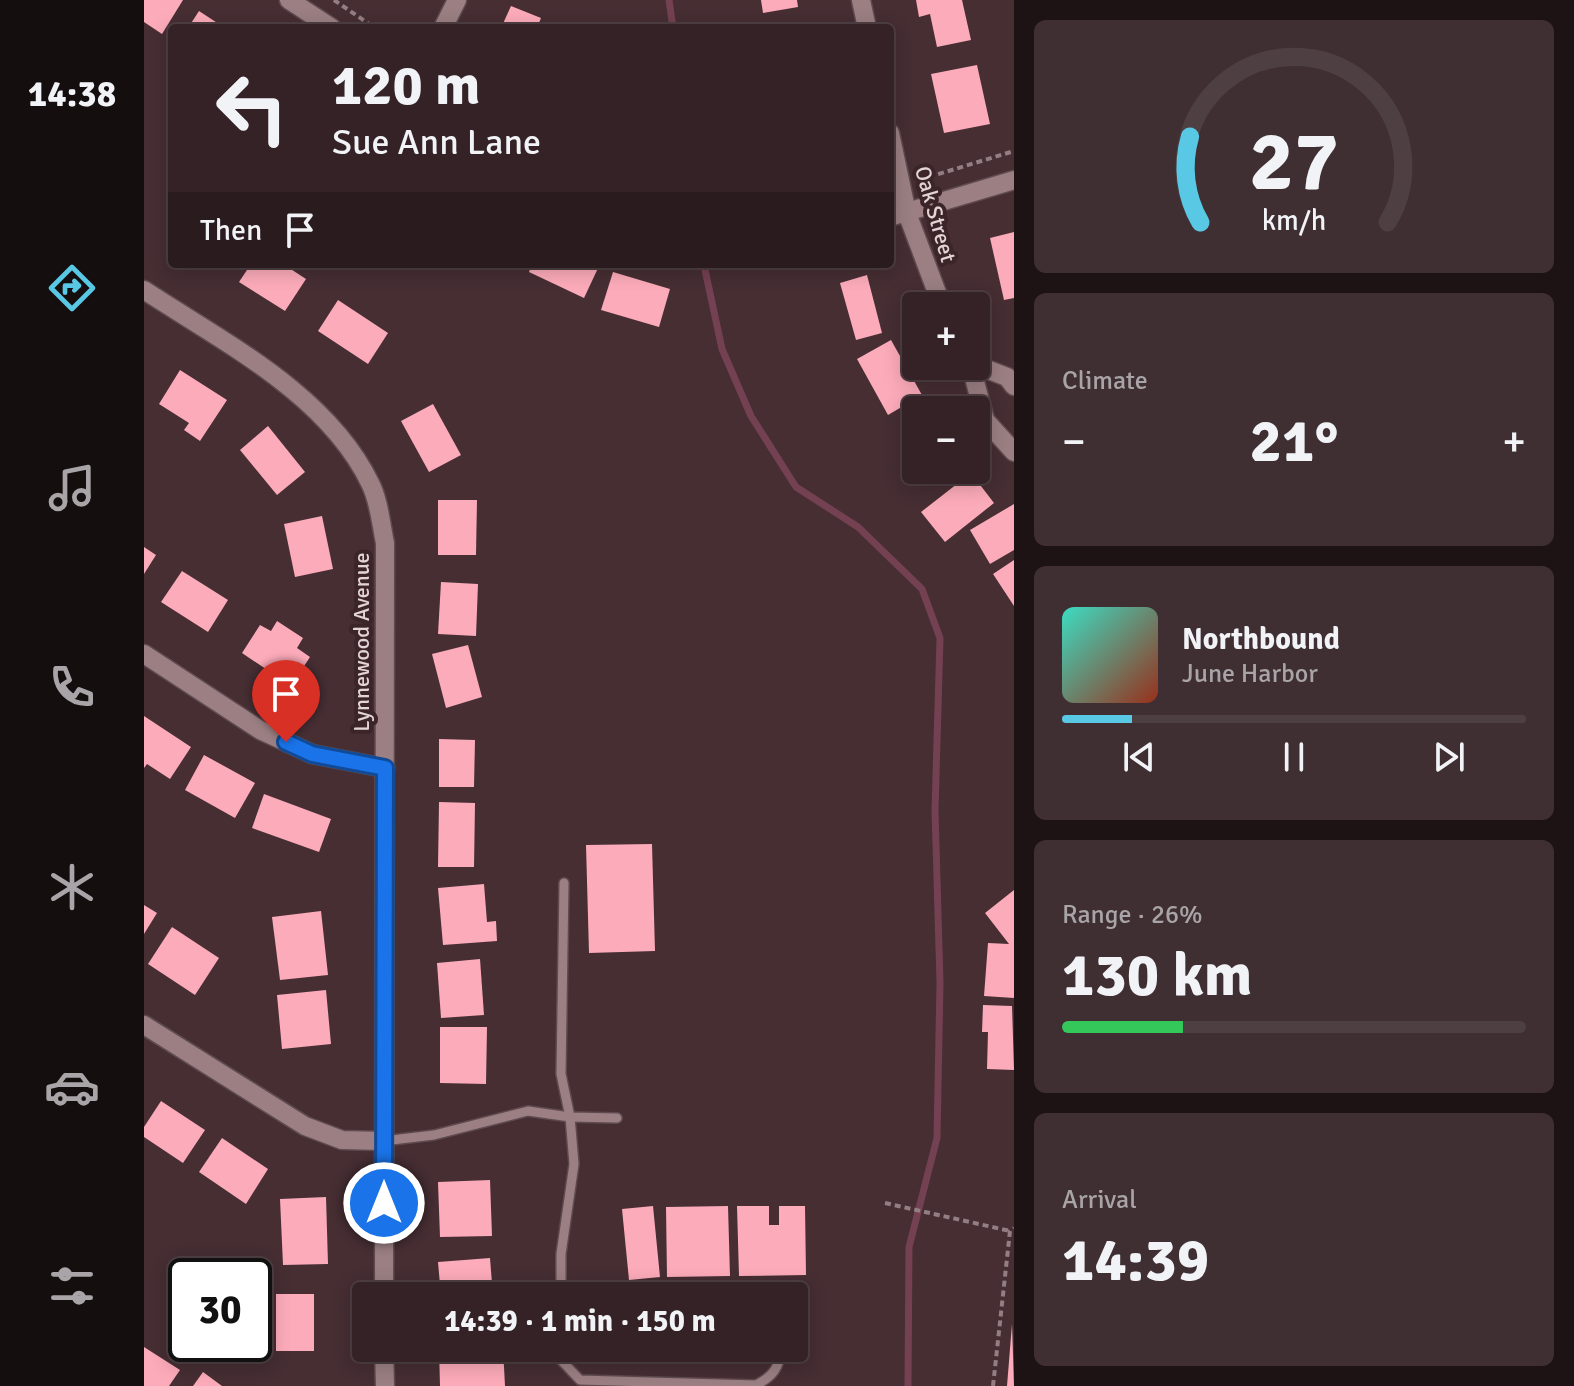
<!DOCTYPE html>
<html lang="en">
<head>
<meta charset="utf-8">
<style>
	body { margin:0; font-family:Signika,sans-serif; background:#3f2f32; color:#f1f3f6; height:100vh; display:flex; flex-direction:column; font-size:30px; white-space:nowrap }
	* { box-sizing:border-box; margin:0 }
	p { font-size:26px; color:#a9a4a7 }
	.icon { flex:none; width:44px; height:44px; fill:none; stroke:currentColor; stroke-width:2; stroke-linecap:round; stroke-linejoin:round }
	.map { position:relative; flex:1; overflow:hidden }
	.details { display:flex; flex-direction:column; gap:20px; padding:20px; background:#1d1315; width:560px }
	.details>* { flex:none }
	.top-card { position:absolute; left:24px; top:24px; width:726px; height:244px; border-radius:8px; box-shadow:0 4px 20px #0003,0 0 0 2px #4e3f43; background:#342226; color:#f1f3f6; overflow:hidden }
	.tools { position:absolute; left:758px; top:292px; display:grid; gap:16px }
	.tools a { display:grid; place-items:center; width:88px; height:88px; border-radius:8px; background:#342226; box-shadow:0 4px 20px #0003,0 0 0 2px #4e3f43; font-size:40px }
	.speed { position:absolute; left:24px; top:1258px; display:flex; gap:16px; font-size:40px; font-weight:700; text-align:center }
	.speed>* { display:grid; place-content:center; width:104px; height:104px; border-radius:50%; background:#342226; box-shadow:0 4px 20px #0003,0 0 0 2px #4e3f43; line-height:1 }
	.speed .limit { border:4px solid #111; border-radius:12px; background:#fff; color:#111 }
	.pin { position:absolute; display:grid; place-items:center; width:68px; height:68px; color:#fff; margin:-82px -34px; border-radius:50% 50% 50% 0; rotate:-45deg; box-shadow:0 0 8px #0007 }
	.pin .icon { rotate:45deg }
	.me { position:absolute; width:88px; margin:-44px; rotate:0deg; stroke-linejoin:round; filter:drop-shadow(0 0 6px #0008) }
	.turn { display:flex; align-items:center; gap:28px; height:168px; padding:0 32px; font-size:36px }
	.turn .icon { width:104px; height:104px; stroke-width:2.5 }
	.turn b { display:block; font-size:56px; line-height:68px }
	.then { display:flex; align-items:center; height:76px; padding:0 32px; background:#0003; gap:16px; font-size:30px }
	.big { font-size:60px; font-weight:800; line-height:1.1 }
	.details .card { flex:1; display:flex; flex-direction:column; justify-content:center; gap:12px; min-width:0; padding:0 28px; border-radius:12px; background:#3f2f32 }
	.details .dial { align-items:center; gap:0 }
	.dial svg { height:208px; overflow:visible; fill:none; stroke:#4e3f43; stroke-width:7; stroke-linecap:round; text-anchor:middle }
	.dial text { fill:#f1f3f6; stroke:none }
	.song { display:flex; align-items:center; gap:24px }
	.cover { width:96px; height:96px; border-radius:12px; background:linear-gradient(135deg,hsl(170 70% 55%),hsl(10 70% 35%)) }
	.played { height:8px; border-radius:4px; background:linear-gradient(90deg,#59c8e5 15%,#4e3f43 15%) }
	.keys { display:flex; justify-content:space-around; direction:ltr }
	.heat { display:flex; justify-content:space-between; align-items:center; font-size:44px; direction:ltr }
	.charge { height:12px; border-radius:6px; background:linear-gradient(90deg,#34c759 26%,#4e3f43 0) }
	.trip { position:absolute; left:208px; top:1282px; width:456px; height:80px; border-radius:8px; background:#342226; box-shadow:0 4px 20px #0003,0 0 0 2px #4e3f43; font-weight:800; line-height:80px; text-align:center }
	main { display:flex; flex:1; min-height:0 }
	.dock { display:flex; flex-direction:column; width:144px; justify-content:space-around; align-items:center; background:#150e0f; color:#a9a4a7 }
	.dock .icon { width:56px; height:56px }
	.dock .active { color:#59c8e5 }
	.dock b { font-size:36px; color:#f1f3f6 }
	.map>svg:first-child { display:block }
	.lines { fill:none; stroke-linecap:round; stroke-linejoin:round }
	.stream { stroke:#744152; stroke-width:7 }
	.building { fill:#fcabba }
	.service-casing { stroke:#5f4b4f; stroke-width:12 }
	.minor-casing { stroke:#5f4b4f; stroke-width:21 }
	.path { stroke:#937f83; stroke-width:4; stroke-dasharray:6 4; stroke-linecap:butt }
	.service { stroke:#9b7f83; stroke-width:9 }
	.minor { stroke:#9b7f83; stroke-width:18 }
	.route-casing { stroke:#114b97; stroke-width:20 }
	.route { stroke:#1a73e8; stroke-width:14 }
	.labels { text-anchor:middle; stroke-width:8; stroke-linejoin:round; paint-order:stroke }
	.street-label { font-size:22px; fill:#e3d4d6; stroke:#3c2529 }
</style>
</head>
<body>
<main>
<nav class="dock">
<b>14:38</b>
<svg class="icon active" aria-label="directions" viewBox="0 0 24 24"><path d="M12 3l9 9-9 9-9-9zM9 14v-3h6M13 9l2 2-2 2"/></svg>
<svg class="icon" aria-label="music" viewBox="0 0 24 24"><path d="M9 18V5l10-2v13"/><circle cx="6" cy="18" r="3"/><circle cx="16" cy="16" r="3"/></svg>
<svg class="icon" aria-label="phone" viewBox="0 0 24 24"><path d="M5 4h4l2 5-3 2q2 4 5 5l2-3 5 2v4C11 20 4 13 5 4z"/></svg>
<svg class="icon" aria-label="climate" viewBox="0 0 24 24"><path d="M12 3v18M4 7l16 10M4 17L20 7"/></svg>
<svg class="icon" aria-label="car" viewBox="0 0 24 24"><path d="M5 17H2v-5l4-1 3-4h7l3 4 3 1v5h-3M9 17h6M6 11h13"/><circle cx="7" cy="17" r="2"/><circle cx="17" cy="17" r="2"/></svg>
<svg class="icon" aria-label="filters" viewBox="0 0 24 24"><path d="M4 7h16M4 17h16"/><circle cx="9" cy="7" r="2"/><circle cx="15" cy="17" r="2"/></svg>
</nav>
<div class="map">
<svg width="870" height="1386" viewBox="0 0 870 1386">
	<rect width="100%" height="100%" fill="#462e33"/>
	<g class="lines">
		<!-- stream -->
		<g class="stream">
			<path d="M525,0L529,28"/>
			<path d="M560,265L578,349L607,416L652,487L714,527L778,589L796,638L791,810L796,983L793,1138L765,1247L764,1386"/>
		</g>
	</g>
	<!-- building -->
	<g class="building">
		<path d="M0,0H39L18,34L0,22Z"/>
		<path d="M617,0H653L654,7L619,13Z"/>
		<path d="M772,0H818L827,40L793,47L786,14L775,17Z"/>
		<path d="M367,6L397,18L393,28H357Z"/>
		<path d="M55,11L81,28H44Z"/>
		<path d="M833,65L846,124L800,133L787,74Z"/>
		<path d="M870,232V298L860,300L846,238Z"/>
		<path d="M107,264H139L162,279L141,311L95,282Z"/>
		<path d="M388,264H451L455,266L440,298L385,272Z"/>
		<path d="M469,272L526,289L515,327L457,310Z"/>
		<path d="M723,275L738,333L712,340L696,283Z"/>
		<path d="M194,300L244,333L224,364L174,331Z"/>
		<path d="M747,340L778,395L744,415L713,359Z"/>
		<path d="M36,370L83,400L56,441L40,430L45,423L15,404Z"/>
		<path d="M289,404L317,455L285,472L257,421Z"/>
		<path d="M124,426L161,472L133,495L96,450Z"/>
		<path d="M827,473L850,503L801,542L777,512Z"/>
		<path d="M294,500H333L332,555H294Z"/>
		<path d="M870,504V550L846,564L826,530Z"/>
		<path d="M178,516L189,569L151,577L140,524Z"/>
		<path d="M0,547L12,555L0,574Z"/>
		<path d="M870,560V606L849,574Z"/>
		<path d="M38,571L84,600L64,632L17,602Z"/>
		<path d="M297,582L334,584L332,636L294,634Z"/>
		<path d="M133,621L159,638L153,648L166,657L147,686L98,653L116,625L127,631Z"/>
		<path d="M324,645L338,697L302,708L288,654Z"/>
		<path d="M0,716L47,747L26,779L3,764L0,768Z"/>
		<path d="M295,739L331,740L330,787H295Z"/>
		<path d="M60,755L111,783L91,818L41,790Z"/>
		<path d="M120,794L187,819L175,852L108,828Z"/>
		<path d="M295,802L331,803L330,867H294Z"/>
		<path d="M508,844L511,951L445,953L442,845Z"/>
		<path d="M340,884L343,922L352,921L353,941L299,945L294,888Z"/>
		<path d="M870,890V998L840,996L844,943L865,944L841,913Z"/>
		<path d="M0,905L13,913L0,934Z"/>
		<path d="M177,911L184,975L136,980L128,917Z"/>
		<path d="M28,927L75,958L51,995L4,964Z"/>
		<path d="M336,959L340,1015L297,1018L293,963Z"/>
		<path d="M182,990L187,1044L138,1049L133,995Z"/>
		<path d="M839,1005L868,1006L870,1070L843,1069L844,1032H838Z"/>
		<path d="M296,1027H343L342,1084L296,1083Z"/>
		<path d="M17,1101L61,1130L39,1163L0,1137V1127Z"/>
		<path d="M78,1138L124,1169L102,1204L55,1172Z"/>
		<path d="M346,1180L348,1236L296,1237L294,1182Z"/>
		<path d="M182,1197L184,1264L139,1265L136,1199Z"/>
		<path d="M509,1206L516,1277L485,1280L478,1209Z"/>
		<path d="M584,1206L586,1276L523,1277L522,1207Z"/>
		<path d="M593,1206H625V1225H635V1206H661L662,1275L595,1276Z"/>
		<path d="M346,1258L349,1296H297L294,1262Z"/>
		<rect x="132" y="1294" width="38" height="57"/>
		<path d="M868,1324L870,1386H863Z"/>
		<path d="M0,1347L36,1370L25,1386H0Z"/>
		<path d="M295,1348H359L361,1386H296Z"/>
		<path d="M59,1372L78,1386H49Z"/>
	</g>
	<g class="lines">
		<!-- service casing -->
		<g class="service-casing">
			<g id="service">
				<path d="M420,883L417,1074L426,1117L473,1118"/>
				<path d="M239,1141L290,1135L384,1111L426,1117L430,1164L417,1254V1296"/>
				<path d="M417,1348V1360L436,1380L612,1385C628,1377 637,1367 636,1348"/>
			</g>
		</g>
		<!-- minor casing -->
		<g class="minor-casing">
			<g id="minor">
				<path d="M145,0L188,28"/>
				<path d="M717,0L723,28"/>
				<path d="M299,28L313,0"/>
				<path d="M746,133L763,213L798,306"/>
				<path d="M746,217L870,180"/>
				<path d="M0,290C79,342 183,394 226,483C235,500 237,524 241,543L240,1296"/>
				<path d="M832,365L863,377L870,386"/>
				<path d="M827,366L841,420L870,452"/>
				<path d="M0,654L116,730L168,754L241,768"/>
				<path d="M0,1025L161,1126L198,1140L239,1141"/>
				<path d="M240,1348L241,1386"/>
			</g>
		</g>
		<!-- path -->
		<g class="path">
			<path d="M190,0L231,28"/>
			<path d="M775,180L870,151"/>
			<path d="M741,1203L866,1231"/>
			<path d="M849,1386L866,1231L870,1228"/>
		</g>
		<!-- service -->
		<use href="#service" class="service"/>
		<!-- minor -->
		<use href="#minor" class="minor"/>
	</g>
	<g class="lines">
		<!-- route casing -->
		<g class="route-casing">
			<path id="route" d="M142,742L168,754L241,768L240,1203"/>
		</g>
		<!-- route -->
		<use href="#route" class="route"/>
	</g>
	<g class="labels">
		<!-- street labels -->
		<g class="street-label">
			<text transform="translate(792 214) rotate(74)" y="8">Oak Street</text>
			<text transform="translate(217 642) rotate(-90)" y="8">Lynnewood Avenue</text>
		</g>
	</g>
</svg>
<div class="tools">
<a>+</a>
<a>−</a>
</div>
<div class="speed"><div class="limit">30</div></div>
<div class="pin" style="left:142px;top:742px;background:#d93025"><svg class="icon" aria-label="arrive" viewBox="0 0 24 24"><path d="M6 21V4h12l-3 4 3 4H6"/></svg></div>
<svg class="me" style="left:240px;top:1203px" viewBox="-20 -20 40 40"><circle r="17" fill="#1a73e8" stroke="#fff" stroke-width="3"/><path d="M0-11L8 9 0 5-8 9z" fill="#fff"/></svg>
<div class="trip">14:39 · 1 min · 150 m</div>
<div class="top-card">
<div class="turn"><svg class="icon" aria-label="left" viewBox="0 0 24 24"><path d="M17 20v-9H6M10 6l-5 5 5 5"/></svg><div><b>120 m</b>Sue Ann Lane</div></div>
<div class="then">Then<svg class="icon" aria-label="arrive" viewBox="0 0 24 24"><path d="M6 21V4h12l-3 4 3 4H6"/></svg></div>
</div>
</div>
<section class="details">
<div class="card dial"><svg viewBox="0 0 100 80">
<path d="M14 69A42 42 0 1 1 86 69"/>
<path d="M14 69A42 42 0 0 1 10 36" stroke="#59c8e5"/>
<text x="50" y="56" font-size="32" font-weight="700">27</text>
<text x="50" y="72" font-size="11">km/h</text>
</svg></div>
<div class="card"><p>Climate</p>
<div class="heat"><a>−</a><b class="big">21°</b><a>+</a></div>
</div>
<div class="card">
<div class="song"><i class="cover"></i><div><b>Northbound</b><p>June Harbor</p></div></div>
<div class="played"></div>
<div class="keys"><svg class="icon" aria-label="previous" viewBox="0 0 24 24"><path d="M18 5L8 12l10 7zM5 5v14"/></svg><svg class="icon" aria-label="pause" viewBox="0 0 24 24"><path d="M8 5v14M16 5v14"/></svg><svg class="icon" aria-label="next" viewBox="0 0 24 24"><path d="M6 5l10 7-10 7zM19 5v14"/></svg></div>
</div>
<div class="card"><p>Range · 26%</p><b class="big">130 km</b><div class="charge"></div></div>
<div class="card"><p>Arrival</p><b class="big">14:39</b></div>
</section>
</main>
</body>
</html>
